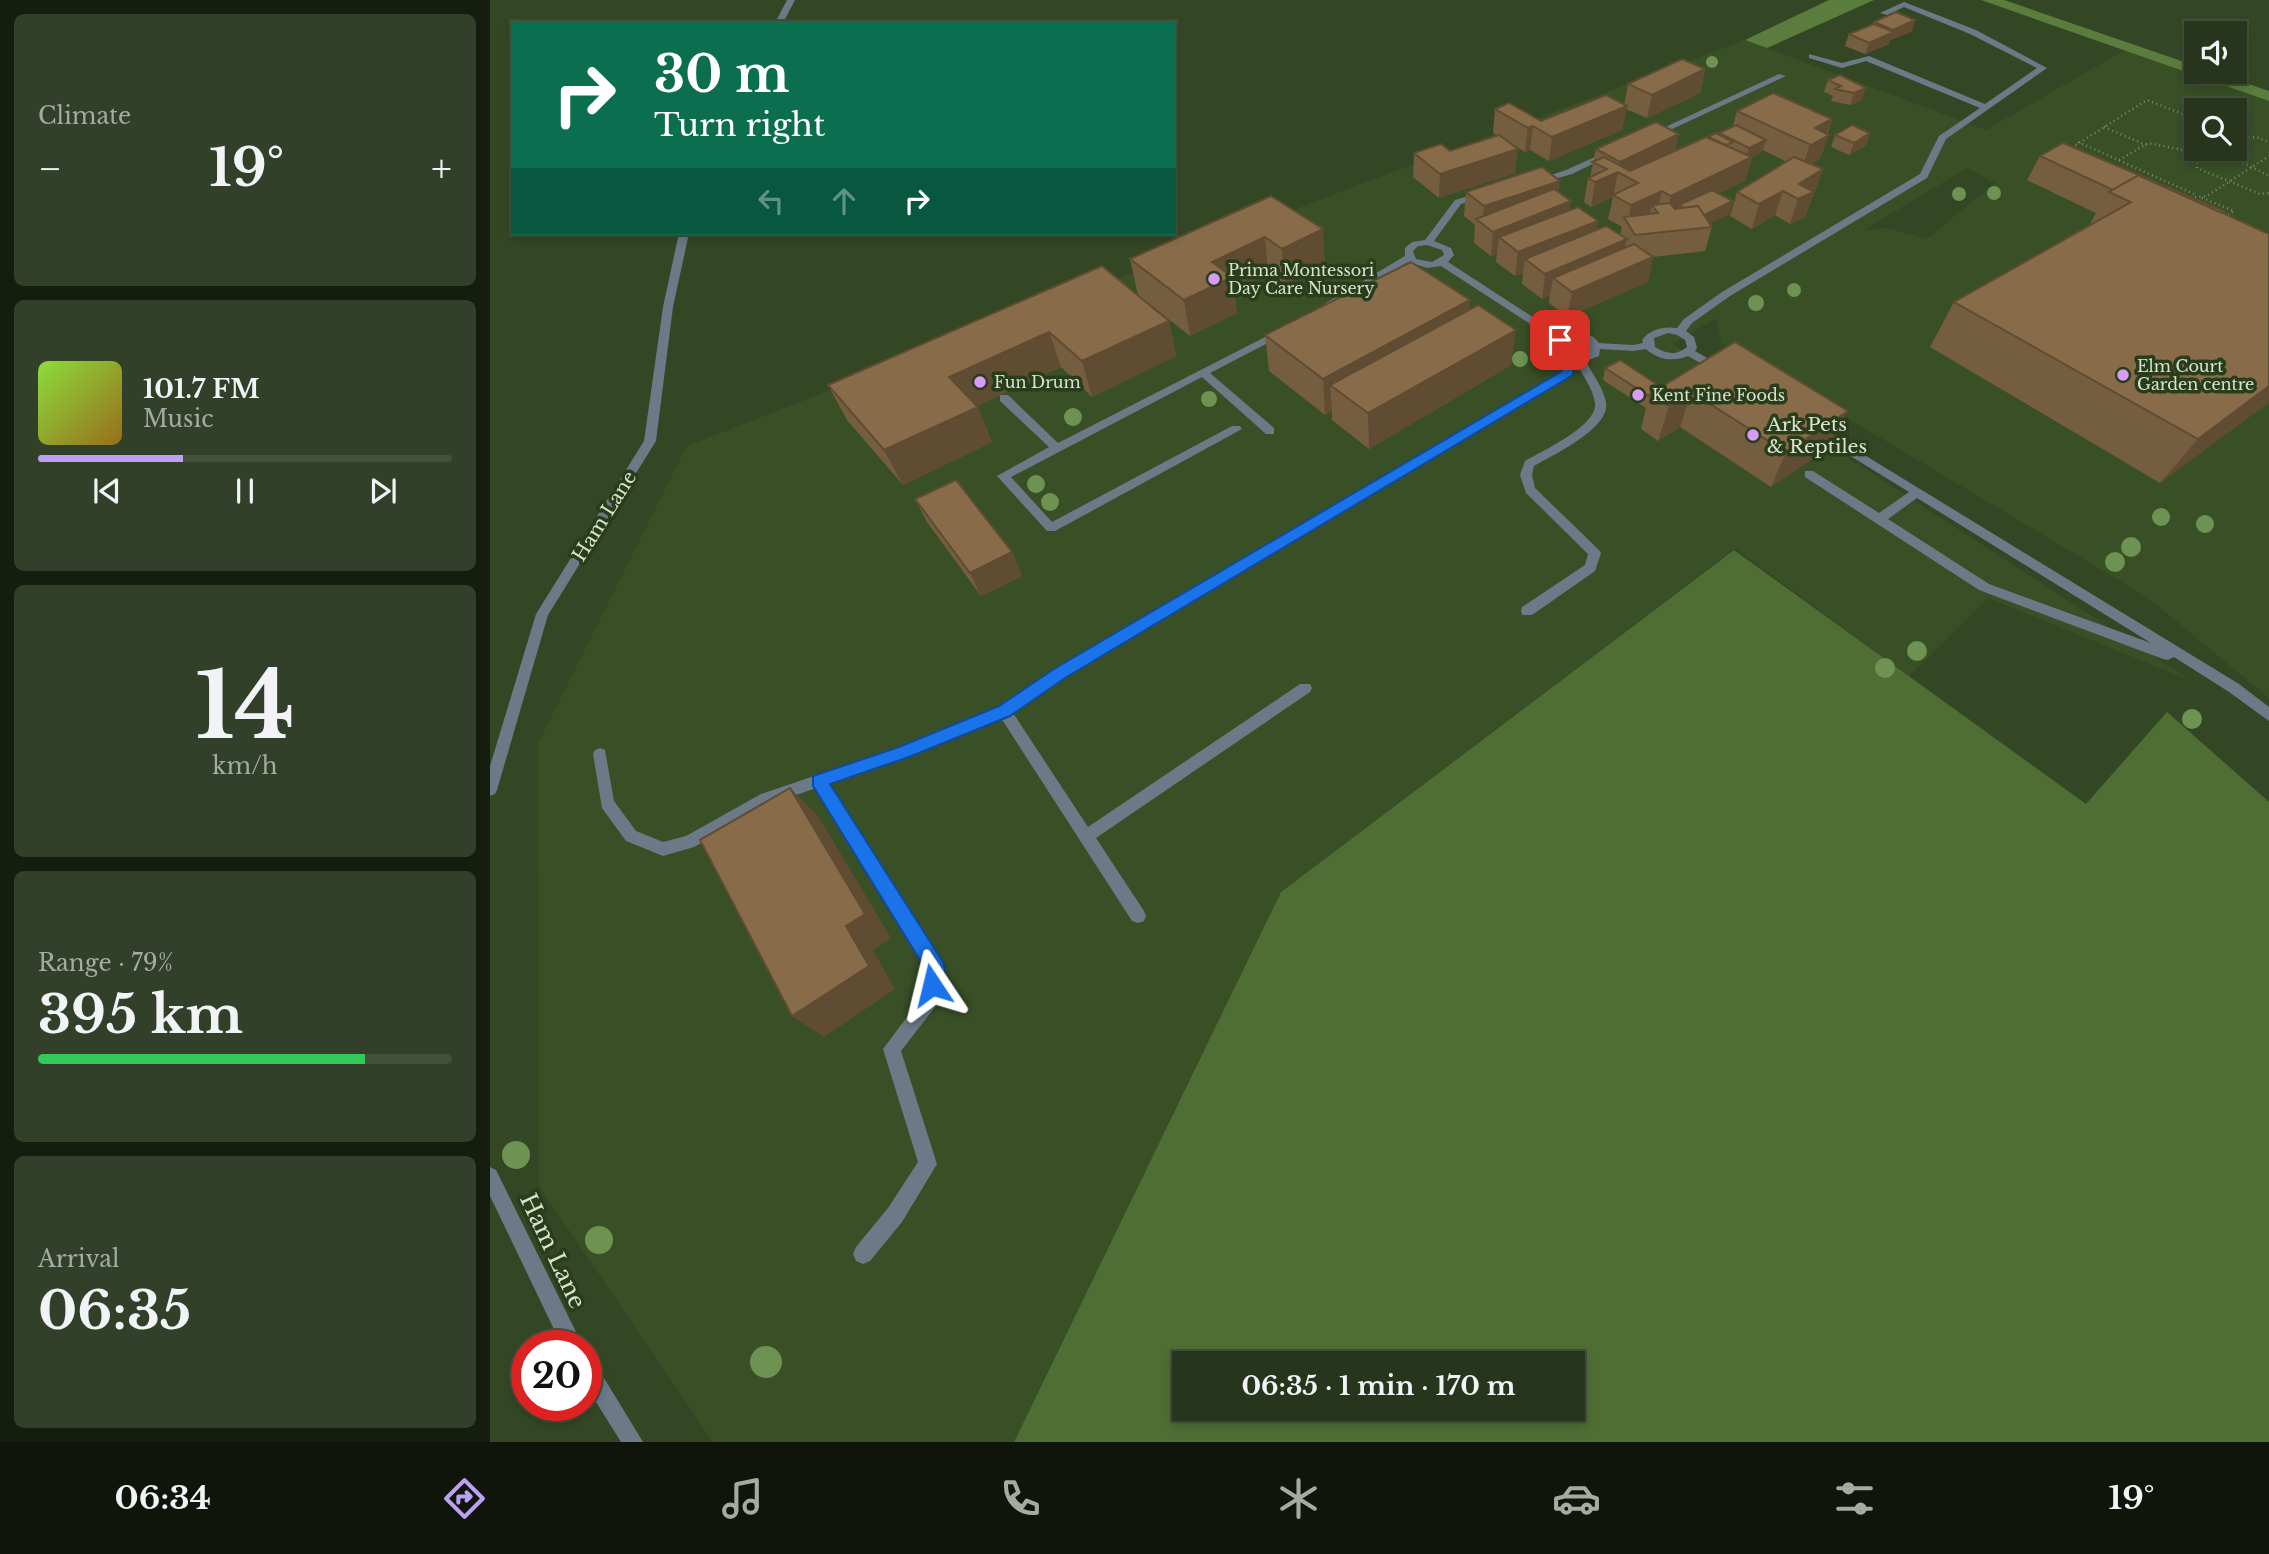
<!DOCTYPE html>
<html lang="en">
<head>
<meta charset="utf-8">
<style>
	body { margin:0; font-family:"Libre Baskerville",serif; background:#334029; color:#f1f3f6; height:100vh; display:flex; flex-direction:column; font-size:26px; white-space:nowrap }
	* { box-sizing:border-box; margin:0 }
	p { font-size:23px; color:#a4aba3 }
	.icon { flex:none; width:38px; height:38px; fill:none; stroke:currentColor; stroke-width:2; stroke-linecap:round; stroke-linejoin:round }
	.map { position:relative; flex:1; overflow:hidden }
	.drawer { display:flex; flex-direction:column; gap:14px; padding:14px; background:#151d0f; width:490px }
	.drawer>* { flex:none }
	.banner { position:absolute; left:21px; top:21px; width:665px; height:214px; border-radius:0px; box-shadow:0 4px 10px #0003,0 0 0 2px #43503b; background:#0b6e4f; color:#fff; overflow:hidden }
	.buttons { position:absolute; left:1694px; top:21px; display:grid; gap:14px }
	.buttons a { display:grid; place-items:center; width:63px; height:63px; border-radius:0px; background:#27351c; box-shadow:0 4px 10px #0003,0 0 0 2px #43503b; font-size:35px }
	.speed { position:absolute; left:21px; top:1330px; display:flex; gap:14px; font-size:35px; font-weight:700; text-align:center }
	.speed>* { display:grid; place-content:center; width:91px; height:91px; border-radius:50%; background:#27351c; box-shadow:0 4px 10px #0003,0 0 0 2px #43503b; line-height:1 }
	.speed .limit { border:10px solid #d22; background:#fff; color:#111 }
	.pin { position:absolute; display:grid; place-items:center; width:60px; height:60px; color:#fff; margin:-30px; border-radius:14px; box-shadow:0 4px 10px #0006 }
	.me { position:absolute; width:77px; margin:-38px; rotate:350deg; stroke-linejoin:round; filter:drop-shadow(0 0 5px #0008) }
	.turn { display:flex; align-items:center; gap:24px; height:147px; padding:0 28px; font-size:32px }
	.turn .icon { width:91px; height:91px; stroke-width:2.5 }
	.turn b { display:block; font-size:49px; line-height:60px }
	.lanes { display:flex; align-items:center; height:66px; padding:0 28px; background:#0003; justify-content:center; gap:35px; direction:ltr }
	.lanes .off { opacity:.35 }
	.big { font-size:52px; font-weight:800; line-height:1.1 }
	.drawer .tile { flex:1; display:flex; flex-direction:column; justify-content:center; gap:10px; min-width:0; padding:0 24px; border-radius:10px; background:#334029 }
	.drawer .dial { align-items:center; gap:0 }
	.dial b { font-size:91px; line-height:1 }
	.song { display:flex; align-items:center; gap:21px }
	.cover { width:84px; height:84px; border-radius:10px; background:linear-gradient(135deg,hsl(90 70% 55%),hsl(40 70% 35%)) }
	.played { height:7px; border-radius:4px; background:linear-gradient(90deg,#bca0f2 35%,#43503b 35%) }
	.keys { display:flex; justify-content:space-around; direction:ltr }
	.heat { display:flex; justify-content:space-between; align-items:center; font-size:38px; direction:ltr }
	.charge { height:10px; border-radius:5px; background:linear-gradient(90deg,#34c759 79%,#43503b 0) }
	.trip { position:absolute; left:682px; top:1351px; width:413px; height:70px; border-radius:0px; background:#27351c; box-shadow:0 4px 10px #0003,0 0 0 2px #43503b; font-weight:800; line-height:70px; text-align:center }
	.tab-bar { display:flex; height:112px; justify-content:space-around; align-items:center; background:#10150b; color:#a4aba3 }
	.tab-bar .icon { width:49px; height:49px }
	.tab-bar .on { color:#bca0f2 }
	.tab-bar b { font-size:32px; color:#f1f3f6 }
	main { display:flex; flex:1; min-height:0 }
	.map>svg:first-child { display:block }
	.built { fill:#395026; fill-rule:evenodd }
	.green { fill:#4e6e34; fill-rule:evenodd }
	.forest { fill:#5a7d3d }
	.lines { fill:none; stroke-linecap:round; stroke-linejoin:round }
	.path { stroke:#7a8a6e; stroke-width:2.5; stroke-dasharray:1 3.5; stroke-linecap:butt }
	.lane { fill:#6c7987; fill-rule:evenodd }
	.street { fill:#6c7987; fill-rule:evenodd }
	.tree { fill:#6e9252 }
	.wall { fill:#755d3f }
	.shaded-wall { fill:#5f4c33 }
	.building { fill:#886c49; stroke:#5f4c33; stroke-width:2 }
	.route { fill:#1a73e8; stroke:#114b97; stroke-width:2 }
	.poi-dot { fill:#d79bf9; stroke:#2a3d1b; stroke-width:2.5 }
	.labels { text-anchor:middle; stroke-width:7; stroke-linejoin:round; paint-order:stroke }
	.far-poi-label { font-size:16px; fill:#d7e3ce; stroke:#2a3d1b; text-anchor:start }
	.poi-label { font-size:19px; fill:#d7e3ce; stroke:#2a3d1b; text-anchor:start }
	.street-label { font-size:19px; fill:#d7e3ce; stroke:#2a3d1b }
	.near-street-label { font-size:23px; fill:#d7e3ce; stroke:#2a3d1b }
</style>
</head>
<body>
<main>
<section class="drawer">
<div class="tile"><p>Climate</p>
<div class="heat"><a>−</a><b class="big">19°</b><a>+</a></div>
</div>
<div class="tile">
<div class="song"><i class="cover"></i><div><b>101.7 FM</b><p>Music</p></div></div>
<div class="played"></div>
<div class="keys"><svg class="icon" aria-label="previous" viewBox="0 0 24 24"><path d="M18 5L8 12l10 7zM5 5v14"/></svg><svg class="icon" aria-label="pause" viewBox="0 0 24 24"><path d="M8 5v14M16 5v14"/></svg><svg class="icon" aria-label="next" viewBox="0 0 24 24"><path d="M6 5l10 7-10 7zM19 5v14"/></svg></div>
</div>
<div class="tile dial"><b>14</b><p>km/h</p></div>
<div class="tile"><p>Range · 79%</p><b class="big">395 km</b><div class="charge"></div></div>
<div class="tile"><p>Arrival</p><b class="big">06:35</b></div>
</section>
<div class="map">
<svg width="1779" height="1442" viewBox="0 0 1779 1442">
	<rect width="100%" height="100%" fill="#344725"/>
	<!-- built -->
	<path class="built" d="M1255,40L1496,130L1635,50L1779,101V698L1657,597L1232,343L1226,318L1183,344L1702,681L1498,598L1419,676L1245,548L791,892L524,1442H223L49,1186L48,744L197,446L863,187ZM1706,110H1745V149H1706ZM1477,168L1505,183L1437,239L1396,228L1372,231Z"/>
	<!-- green -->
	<path class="green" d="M1244,550L1596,804L1677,712L1779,802V1442H524L791,892ZM695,1363H1083V1409H695Z"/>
	<!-- forest -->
	<g class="forest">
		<path d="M1339,0H1384L1277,48L1255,40Z"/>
		<path d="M1491,0H1514L1706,66V72H1723L1779,91V101Z"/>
	</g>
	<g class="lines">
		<!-- path -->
		<g class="path">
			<path d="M1614,127L1656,145"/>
			<path d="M1745,138L1766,137L1779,142"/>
			<path d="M1588,142L1704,194"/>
			<path d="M1708,149L1707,168L1770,194L1779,193"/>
			<path d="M1578,150L1657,100L1706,119"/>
			<path d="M1629,160L1658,143L1752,162L1779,176"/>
			<path d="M1696,198L1717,196L1779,156"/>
			<path d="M1712,198L1744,211L1735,217"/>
		</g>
		<!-- lane -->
		<g class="lane">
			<path d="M1414,2L1486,30L1557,68L1456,139L1437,178L1240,296L1202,323L1196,331L1204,337L1207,348L1205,351L1234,368V372H1226L1198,356C1183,362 1168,360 1156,349L1143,351L1110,349L1109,356L1096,361C1102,374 1113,387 1116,402C1121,428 1063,455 1044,466L1042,475L1045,488L1109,550L1111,553L1105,571L1042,615H1032L1031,611L1032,607L1095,565L1098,554L1036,493L1030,475L1035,461C1052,451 1108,426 1105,403C1103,388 1092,375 1086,362L1083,361L1082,375L575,677L523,713L598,827L810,684H820L822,688L820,692L606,838L654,911L656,916L654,921L648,923L642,921L511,718L418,756L339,784L454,969L445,1007L411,1051L447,1164L412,1222L380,1261L373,1264L366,1261L363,1254L366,1247L398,1208L428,1162L393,1049L432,997L438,970L326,788L281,804L204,847L173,856L136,841L112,808L103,754L105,750L110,748L115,750L124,801L146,831L173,842L196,836L271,794L409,747L509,707L565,669L1073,372L1072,357L1067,354L1063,343L1065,340L951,266L937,268L918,262L845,305L836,303L915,256V248L922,242L935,240L965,200L993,192L998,195L971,204L944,241L961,248L964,255L958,262L1072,336C1085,328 1101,332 1109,343L1143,345L1153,343L1152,340C1160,329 1174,326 1187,328L1194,319L1232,292L1430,174L1449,136L1490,108L1376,61L1352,68L1319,58V54L1352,63L1379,56L1495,104L1547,68L1480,34L1414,7L1397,15L1390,13ZM937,245L952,250L954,255L942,262L926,259L923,251L928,246ZM1178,333L1187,335L1195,340L1197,347C1186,356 1177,354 1165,347L1164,338ZM1083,338L1092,339L1099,343L1100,352L1090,356L1077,352L1074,344Z"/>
			<path d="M1289,74L1296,76L1163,138L1156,136Z"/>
			<path d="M1116,152L1123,154L1082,174L1047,184L1043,181L1076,170Z"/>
			<path d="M793,328L797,329V333L720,373L784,428V434H776L712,377L521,477L562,522L742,426H750L752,429L565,531H557L507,476L559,447L510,401V395H518L568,443Z"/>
			<path d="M1327,426L1749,684L1779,707V721L1739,692L1684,657L1678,660L1673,659L1489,590L1315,477V471H1323L1389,513L1419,492L1323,433L1321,430ZM1427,498L1661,643L1499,584L1398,519Z"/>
		</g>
		<!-- street -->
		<g class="street">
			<path d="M297,0H305L293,23H285Z"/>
			<path d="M189,233H199L183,307L166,441L58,615L7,790L5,794L0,796V766L46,614L154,441L173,307Z"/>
			<path d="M0,1167L6,1170L93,1346H72L0,1196Z"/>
			<path d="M96,1357L103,1360L153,1442H131L96,1386Z"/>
		</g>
	</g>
	<!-- trees -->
	<g class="tree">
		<circle cx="1222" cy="62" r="6"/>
		<circle cx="1504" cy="193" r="7"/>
		<circle cx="1469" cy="194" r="7"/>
		<circle cx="874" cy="272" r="7"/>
		<circle cx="1304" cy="290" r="7"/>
		<circle cx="1266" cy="303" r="8"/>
		<circle cx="1030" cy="359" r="8"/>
		<circle cx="719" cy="399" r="8"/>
		<circle cx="583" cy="417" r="9"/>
		<circle cx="546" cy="484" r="9"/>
		<circle cx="560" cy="502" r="9"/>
		<circle cx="1671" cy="517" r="9"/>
		<circle cx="1715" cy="524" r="9"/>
		<circle cx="1641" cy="547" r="10"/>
		<circle cx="1625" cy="562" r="10"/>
		<circle cx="1427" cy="651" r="10"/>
		<circle cx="1395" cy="668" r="10"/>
		<circle cx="1702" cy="719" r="10"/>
		<circle cx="26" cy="1155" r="14"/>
		<circle cx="109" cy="1240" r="14"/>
		<circle cx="276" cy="1362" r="16"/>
	</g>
	<!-- wall -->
	<g class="wall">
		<path d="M1425,20L1421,32L1400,40L1399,44L1375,54L1355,46L1359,34L1383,24L1384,22Z"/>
		<path d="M1215,69L1210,93L1157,118L1136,109L1132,130L1059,161L1040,150L1035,152L1017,141L1025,173L949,198L923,177L924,153L960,151L1008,136L1003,133L1005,109L1051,121L1134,105L1138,84Z"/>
		<path d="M1350,75L1372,100L1360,105L1341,101L1343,96L1334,92L1338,80Z"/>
		<path d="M1247,111L1342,119L1330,159L1321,164L1333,169L1315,217L1300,224L1285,215L1262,229L1240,216L1247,192L1297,162L1273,150L1272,152L1262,157L1255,181L1229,193L1240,214L1220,223L1222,227L1215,251L1163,257L1158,282L1077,317L1059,303L1060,295L1052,299L1032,284L1033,273L1025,276L1006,262L1007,254L1001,256L984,243L985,225L974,216L976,192L1069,193L1080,210L1106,230L1130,235L1132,227L1118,219L1123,197L1101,207L1094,202L1098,178L1100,177L1106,149L1186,150L1218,137L1228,134L1229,133L1243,126Z"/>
		<path d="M1380,133L1376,145L1359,155L1341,147L1345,135Z"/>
		<path d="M1550,156L1733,213L1779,234V402L1670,483L1440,347L1464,302L1599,226L1606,213L1537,180Z"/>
		<path d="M781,196L835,265L795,284L778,273L744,290L747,313L700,336L648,295L640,259Z"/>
		<path d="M612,266L679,321L686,356L602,397L571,367L487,406L502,442L413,485L357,420L338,385Z"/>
		<path d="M980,300L979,310L1021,365L879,449L842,420V411L835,415L779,371L775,335Z"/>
		<path d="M1245,342L1341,446L1281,487L1190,427L1168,441L1151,429L1156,408L1113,380L1115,368L1171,387Z"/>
		<path d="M425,499L522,552L532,576L491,596L437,522Z"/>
	</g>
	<!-- shaded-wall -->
	<g class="shaded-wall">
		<path d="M1425,20L1421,32L1400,40L1399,44L1375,54L1379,43L1402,33L1403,30Z"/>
		<path d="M1215,69L1210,93L1157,118L1162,95Z"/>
		<path d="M1376,88L1372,100L1360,105L1364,93Z"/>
		<path d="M1137,106L1132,130L1059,161L1062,137Z"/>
		<path d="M1342,119L1336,136L1339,135L1330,159L1312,169L1325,128Z"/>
		<path d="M1043,126L1040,150L1035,152L1038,128Z"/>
		<path d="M1380,133L1376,145L1359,155L1364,143Z"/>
		<path d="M1189,134L1184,158L1140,179L1128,172L1123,197L1101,207L1105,182L1127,173L1130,162Z"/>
		<path d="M1276,140L1272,152L1262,157L1255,181L1196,209L1189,205L1187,214L1175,220L1181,196L1255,160L1259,148Z"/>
		<path d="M1028,149L1025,173L949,198L950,174Z"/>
		<path d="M1333,169L1315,217L1300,224L1308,199L1309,184Z"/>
		<path d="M1070,181L1067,205L992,224L994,206Z"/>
		<path d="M1172,191L1167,213L1162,205L1159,219L1138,223L1141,205Z"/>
		<path d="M1293,191L1285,215L1262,229L1269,204Z"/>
		<path d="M1081,201L1077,226L1009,237L1007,254L1001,256L1003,232Z"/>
		<path d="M1243,201L1240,214L1211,228L1210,217Z"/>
		<path d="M1108,221L1103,245L1035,259L1033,273L1025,276L1028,252Z"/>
		<path d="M833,229L835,265L795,284L792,249Z"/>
		<path d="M775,237L778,273L744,290L747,313L700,336L694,300L722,262Z"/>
		<path d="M1137,239L1131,264L1063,278L1060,295L1052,299L1055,274Z"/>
		<path d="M1163,257L1158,282L1077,317L1082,292Z"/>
		<path d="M980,300L977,335L840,385L842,411L835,415L833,379Z"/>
		<path d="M679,321L686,356L602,397L592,361Z"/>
		<path d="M1026,330L1021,365L879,449L878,413Z"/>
		<path d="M559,332L571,367L474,412L459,377Z"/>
		<path d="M1779,386V402L1670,483L1708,439Z"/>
		<path d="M1201,392L1190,427L1168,441L1179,406Z"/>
		<path d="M488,407L502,442L413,485L394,450Z"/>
		<path d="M1358,411L1341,446L1281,487L1296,452Z"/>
		<path d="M522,552L532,576L491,596L480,573Z"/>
		<path d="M300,788L328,816L401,938L383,950L405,989L334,1037L302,1016L356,926Z"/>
	</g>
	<!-- building -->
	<g class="building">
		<path d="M1406,12L1425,20L1403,30L1384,22Z"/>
		<path d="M1384,24L1404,32L1379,43L1359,34Z"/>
		<path d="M1192,59L1215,69L1162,95L1138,84Z"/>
		<path d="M1350,75L1376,88L1364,93L1345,89L1351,86L1338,80Z"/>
		<path d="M1283,93L1342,119L1325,128L1339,135L1321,145L1247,111Z"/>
		<path d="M1116,95L1137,106L1062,137L1043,126L1038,128L1005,109L1019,103L1051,121Z"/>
		<path d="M1166,122L1189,134L1130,162L1106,149Z"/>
		<path d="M1246,125L1276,140L1259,148L1229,133Z"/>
		<path d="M1362,125L1380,133L1364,143L1345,135Z"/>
		<path d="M1226,133L1243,142L1236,145L1218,137Z"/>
		<path d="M1009,135L1028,149L950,174L924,153L951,144L960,151Z"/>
		<path d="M1216,137L1262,157L1181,196L1172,191L1141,205L1123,195L1148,183L1128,172L1105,182L1098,178L1117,169L1102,162L1114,157L1140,171Z"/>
		<path d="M1573,143L1649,175L1623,190L1550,156Z"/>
		<path d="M1304,157L1333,169L1309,184L1324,192L1308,199L1293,191L1269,204L1247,192Z"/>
		<path d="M1052,167L1070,181L994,206L976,192Z"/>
		<path d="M1649,175L1779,234V386L1708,439L1464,302L1641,202L1619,192Z"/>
		<path d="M1650,176L1734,211L1732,213Z"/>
		<path d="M1064,189L1081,201L1003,232L986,219Z"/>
		<path d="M1222,190L1243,201L1214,215L1208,206L1194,208L1189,205Z"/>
		<path d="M781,196L833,229L792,249L775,237L722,262L742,277L694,300L640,259Z"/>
		<path d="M1180,203L1185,209L1208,206L1222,227L1145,235L1134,217L1168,213L1162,205Z"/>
		<path d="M1088,207L1108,221L1028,252L1009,237Z"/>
		<path d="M1116,226L1137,239L1055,274L1035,259Z"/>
		<path d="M1144,244L1163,257L1082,292L1063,278Z"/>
		<path d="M921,262L980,300L833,379L775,335Z"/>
		<path d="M612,266L679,321L592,361L559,332L459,377L488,407L394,450L338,385Z"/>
		<path d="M988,305L1026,330L878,413L840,385Z"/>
		<path d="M1245,342L1358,411L1296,452L1201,392L1179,406L1160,394Z"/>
		<path d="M1130,360L1171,387L1160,394L1159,396L1115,368Z"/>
		<path d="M466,480L522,552L480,573L425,499Z"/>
		<path d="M300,788L375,914L356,926L379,966L302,1016L210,840Z"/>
	</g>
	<!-- route -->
	<path class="route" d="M1066,337L1076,340L1073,346L1083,357V375L575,678L520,716L419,757L340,784L453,962L455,969L449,991L442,994L436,991L433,985L436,970L323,786V776L409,747L509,706L564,669L1072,371L1071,358L1061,346Z"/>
	<!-- markers -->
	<g class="poi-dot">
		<circle cx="724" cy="279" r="7"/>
		<circle cx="1633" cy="375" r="7"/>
		<circle cx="490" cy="382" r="7"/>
		<circle cx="1148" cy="395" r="7"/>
		<circle cx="1263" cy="435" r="7"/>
	</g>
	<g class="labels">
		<!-- far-poi labels -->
		<g class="far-poi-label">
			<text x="738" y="276">Prima Montessori<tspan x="738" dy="18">Day Care Nursery</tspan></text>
			<text x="1647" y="372">Elm Court<tspan x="1647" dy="18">Garden centre</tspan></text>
			<text x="504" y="388">Fun Drum</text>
			<text x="1162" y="401">Kent Fine Foods</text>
		</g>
		<!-- poi labels -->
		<g class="poi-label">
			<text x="1277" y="431">Ark Pets<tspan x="1277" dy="22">&amp; Reptiles</tspan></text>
		</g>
		<!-- street labels -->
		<g class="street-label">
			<text transform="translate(114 516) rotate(-58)" y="7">Ham Lane</text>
		</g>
		<!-- near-street labels -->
		<g class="near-street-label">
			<text transform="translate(63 1251) rotate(65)" y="8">Ham Lane</text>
		</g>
	</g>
</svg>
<div class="buttons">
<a><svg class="icon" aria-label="sound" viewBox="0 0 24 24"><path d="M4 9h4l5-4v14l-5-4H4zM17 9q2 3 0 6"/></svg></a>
<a><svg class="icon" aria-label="search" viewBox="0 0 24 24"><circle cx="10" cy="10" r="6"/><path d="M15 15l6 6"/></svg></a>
</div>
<div class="speed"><div class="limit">20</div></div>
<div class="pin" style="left:1070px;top:340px;background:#d93025"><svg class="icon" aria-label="arrive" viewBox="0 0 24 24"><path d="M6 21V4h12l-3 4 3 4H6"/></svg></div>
<svg class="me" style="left:442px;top:985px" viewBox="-20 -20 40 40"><path d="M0-17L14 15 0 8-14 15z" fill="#1a73e8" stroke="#fff" stroke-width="4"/></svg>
<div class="trip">06:35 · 1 min · 170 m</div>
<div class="banner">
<div class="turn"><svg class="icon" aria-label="right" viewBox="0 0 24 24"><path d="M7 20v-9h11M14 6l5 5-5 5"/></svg><div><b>30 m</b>Turn right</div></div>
<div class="lanes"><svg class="icon off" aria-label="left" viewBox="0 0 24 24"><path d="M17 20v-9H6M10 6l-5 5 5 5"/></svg><svg class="icon off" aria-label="ahead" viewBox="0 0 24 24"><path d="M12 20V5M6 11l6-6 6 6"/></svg><svg class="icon" aria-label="right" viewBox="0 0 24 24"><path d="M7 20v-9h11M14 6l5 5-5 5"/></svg></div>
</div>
</div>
</main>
<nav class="tab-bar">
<b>06:34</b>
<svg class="icon on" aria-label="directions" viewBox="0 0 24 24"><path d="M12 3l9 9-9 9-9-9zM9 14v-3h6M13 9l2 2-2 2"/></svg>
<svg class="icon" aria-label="music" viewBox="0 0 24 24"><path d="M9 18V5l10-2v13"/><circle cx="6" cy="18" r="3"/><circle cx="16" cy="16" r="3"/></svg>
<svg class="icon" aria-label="phone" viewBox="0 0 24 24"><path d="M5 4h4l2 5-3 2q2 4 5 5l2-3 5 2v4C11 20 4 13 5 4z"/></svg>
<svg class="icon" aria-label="climate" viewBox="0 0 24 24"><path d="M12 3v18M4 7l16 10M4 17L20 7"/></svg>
<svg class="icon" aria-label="car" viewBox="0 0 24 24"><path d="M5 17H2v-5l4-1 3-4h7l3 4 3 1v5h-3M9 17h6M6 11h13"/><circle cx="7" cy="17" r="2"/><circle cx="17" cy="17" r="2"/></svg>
<svg class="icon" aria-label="filters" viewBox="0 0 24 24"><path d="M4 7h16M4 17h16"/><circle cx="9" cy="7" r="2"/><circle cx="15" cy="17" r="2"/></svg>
<b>19°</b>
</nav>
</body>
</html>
